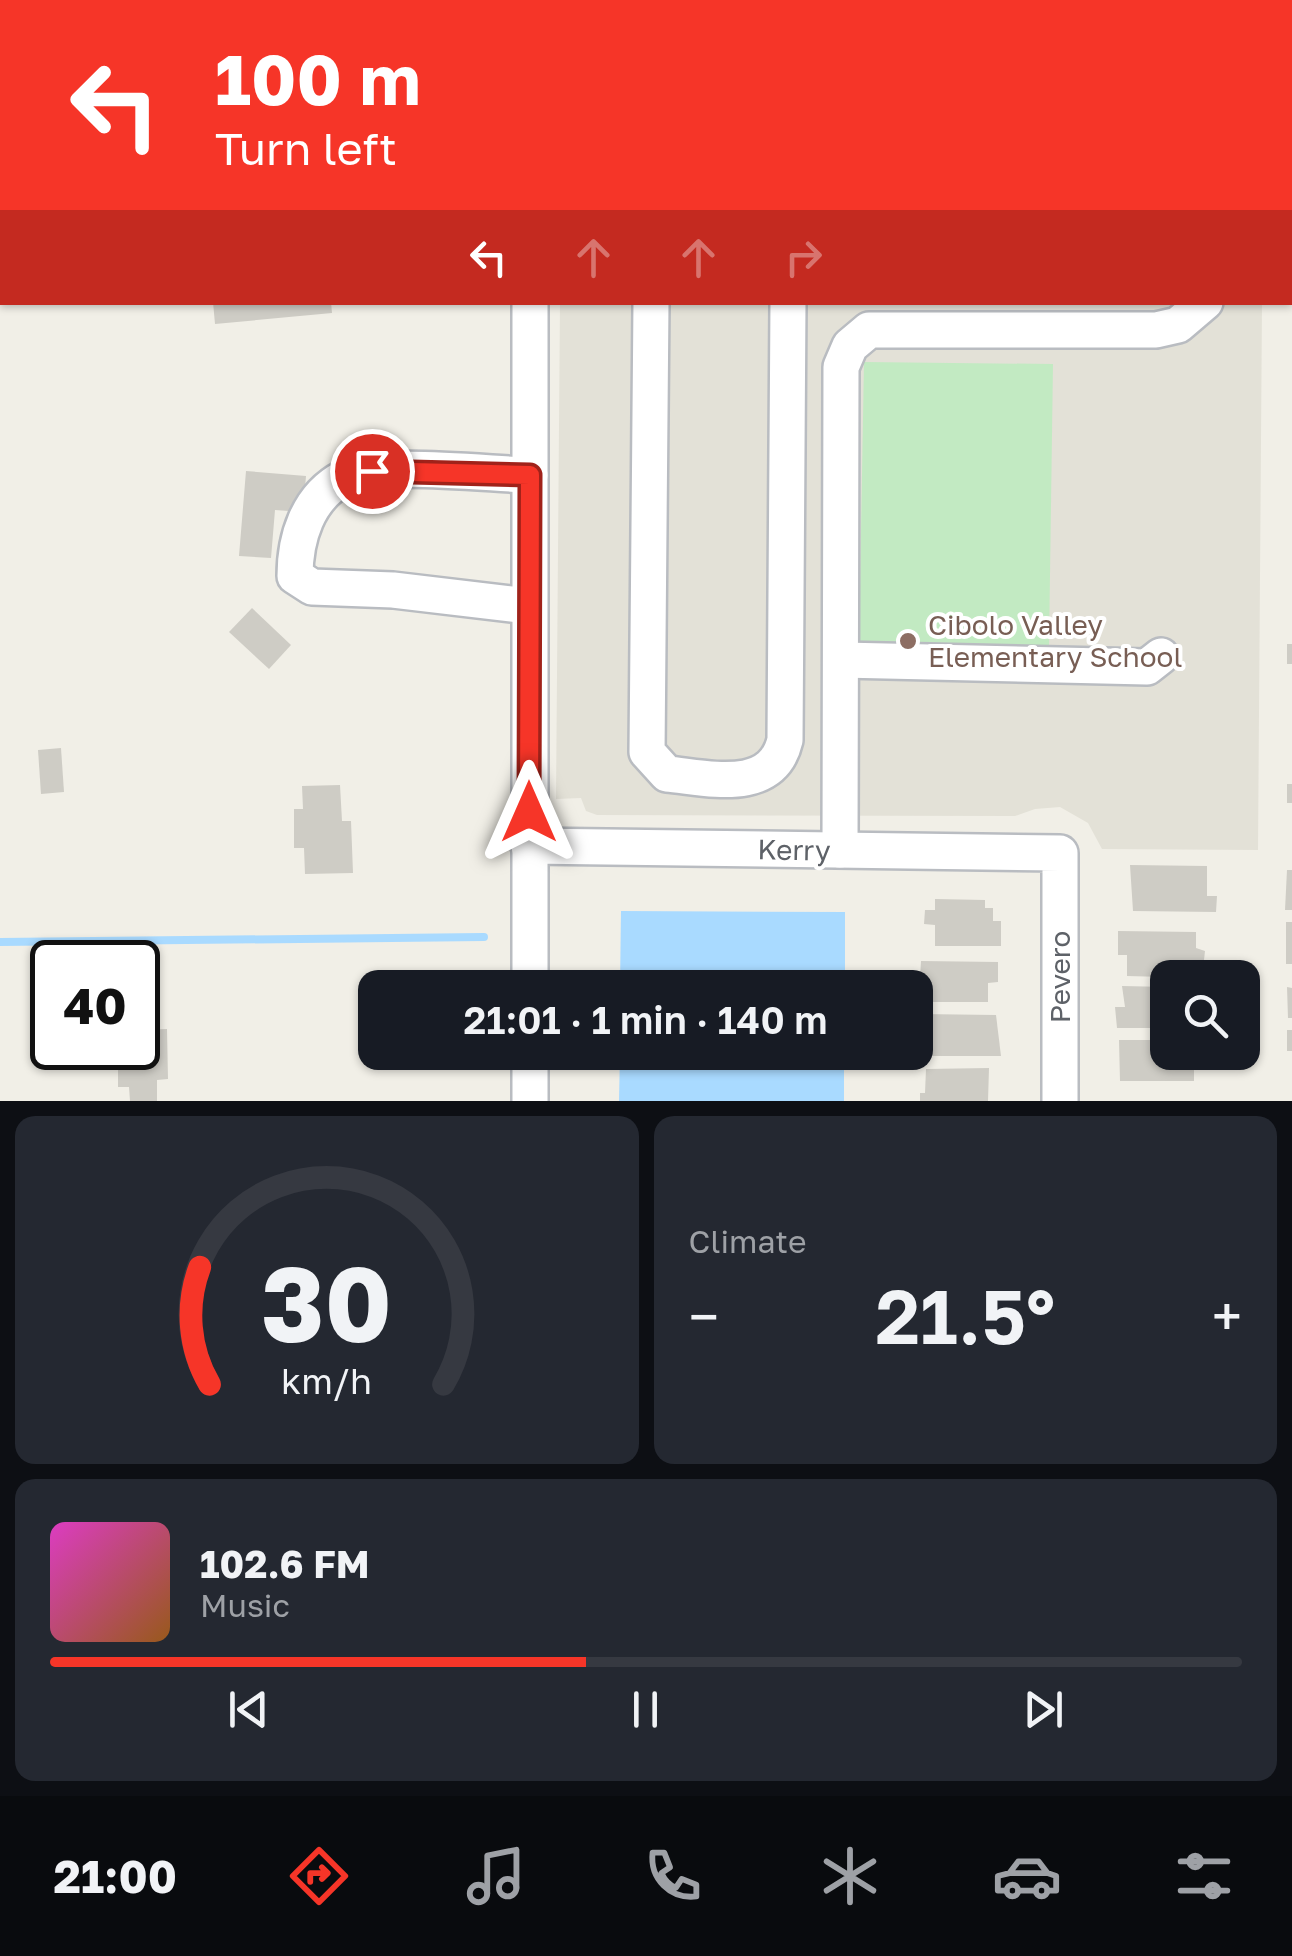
<!DOCTYPE html>
<html lang="en">
<head>
<meta charset="utf-8">
<style>
	body { margin:0; font-family:"Golos Text",sans-serif; background:#242831; color:#f1f3f6; height:100vh; display:flex; flex-direction:column; font-size:38px; white-space:nowrap }
	* { box-sizing:border-box; margin:0 }
	p { font-size:32px; color:#9ea1a6 }
	.icon { flex:none; width:55px; height:55px; fill:none; stroke:currentColor; stroke-width:2; stroke-linecap:round; stroke-linejoin:round }
	.map { position:relative; height:1101px; overflow:hidden }
	.details { display:flex; flex-direction:column; gap:15px; padding:15px; background:#0d0f14; flex:1 }
	.details>* { flex:none }
	.banner { position:absolute; left:0px; top:0px; width:1292px; height:305px; box-shadow:0 2px 8px #0004; background:#f63528; color:#fff; overflow:hidden }
	.tools { position:absolute; left:1150px; top:960px; display:grid; gap:20px }
	.tools a { display:grid; place-items:center; width:110px; height:110px; border-radius:20px; background:#171b24; box-shadow:0 2px 8px #0004; font-size:50px }
	.speed { position:absolute; left:30px; top:940px; display:flex; gap:20px; font-size:50px; font-weight:700; text-align:center }
	.speed>* { display:grid; place-content:center; width:130px; height:130px; border-radius:50%; background:#171b24; box-shadow:0 2px 8px #0004; line-height:1 }
	.speed .limit { border:5px solid #111; border-radius:15px; background:#fff; color:#111 }
	.pin { position:absolute; display:grid; place-items:center; width:85px; height:85px; color:#fff; margin:-42px; border:5px solid #fff; border-radius:50%; box-shadow:0 2px 10px #0007 }
	.me { position:absolute; width:110px; margin:-55px; rotate:0deg; stroke-linejoin:round; filter:drop-shadow(0 0 8px #0008) }
	.turn { display:flex; align-items:center; gap:35px; height:210px; padding:0 50px; font-size:45px }
	.turn .icon { width:130px; height:130px; stroke-width:2.5 }
	.turn b { display:block; font-size:70px; line-height:85px }
	.lanes { display:flex; align-items:center; height:95px; padding:0 50px; background:#0003; justify-content:center; gap:50px; direction:ltr }
	.lanes .off { opacity:.35 }
	.big { font-size:75px; font-weight:600; line-height:1.1 }
	.details .card { flex:1; display:flex; flex-direction:column; justify-content:center; gap:15px; min-width:0; padding:0 35px; border-radius:20px; background:#242831 }
	.details .dial { align-items:center; gap:0 }
	.dial svg { height:260px; overflow:visible; fill:none; stroke:#363941; stroke-width:7; stroke-linecap:round; text-anchor:middle }
	.dial text { fill:#f1f3f6; stroke:none }
	.song { display:flex; align-items:center; gap:30px }
	.cover { width:120px; height:120px; border-radius:15px; background:linear-gradient(135deg,hsl(310 70% 55%),hsl(30 70% 35%)) }
	.played { height:10px; border-radius:5px; background:linear-gradient(90deg,#f63528 45%,#363941 45%) }
	.keys { display:flex; justify-content:space-around; direction:ltr }
	.heat { display:flex; justify-content:space-between; align-items:center; font-size:55px; direction:ltr }
	.details .tiles { flex:1; display:grid; gap:15px; grid-template-columns:1fr 1fr }
	.card:last-child { grid-column:span 2 }
	.trip { position:absolute; left:358px; top:970px; width:575px; height:100px; border-radius:20px; background:#171b24; box-shadow:0 2px 8px #0004; font-weight:600; line-height:100px; text-align:center }
	.dock { display:flex; height:160px; justify-content:space-around; align-items:center; background:#090b0e; color:#9ea1a6 }
	.dock .icon { width:70px; height:70px }
	.dock .selected { color:#f63528 }
	.dock b { font-size:45px; color:#f1f3f6 }
	.map>svg:first-child { display:block }
	.education { fill:#e3e1d7 }
	.green { fill:#c2eac2 }
	.water { fill:#a9daff }
	.lines { fill:none; stroke-linecap:round; stroke-linejoin:round }
	.stream { stroke:#a9daff; stroke-width:8 }
	.building { fill:#ceccc5 }
	.minor-casing { stroke:#b9bcc1; stroke-width:40 }
	.minor { stroke:#fff; stroke-width:35 }
	.route-casing { stroke:#a0221a; stroke-width:25 }
	.route { stroke:#f63528; stroke-width:18 }
	.education-dot { fill:#8d6e63; stroke:#fff; stroke-width:4 }
	.labels { text-anchor:middle; stroke-width:8; stroke-linejoin:round; paint-order:stroke }
	.education-label { font-size:28px; fill:#785e54; stroke:#fff; text-anchor:start }
	.street-label { font-size:28px; fill:#5e6268; stroke:#fff }
</style>
</head>
<body>
<div class="map">
<svg width="1292" height="1101" viewBox="0 0 1292 1101">
	<rect width="100%" height="100%" fill="#f1efe7"/>
	<!-- education -->
	<g class="education">
		<path d="M559,0H1264V2Z"/>
		<path d="M560,303H1262L1258,850L1102,849L1088,823L1060,807L1035,809L1015,816L597,815L586,811L581,798L556,799Z"/>
	</g>
	<!-- green -->
	<path class="green" d="M864,362L1053,364L1049,646L859,644Z"/>
	<!-- water -->
	<g class="water">
		<path d="M621,911L845,912V987H620Z"/>
		<path d="M620,1053H844V1101H619Z"/>
	</g>
	<g class="lines">
		<!-- stream -->
		<path class="stream" d="M0,942L484,937"/>
	</g>
	<!-- building -->
	<g class="building">
		<path d="M213,302H331L332,313L215,324Z"/>
		<path d="M246,471L306,476L303,512L275,510L271,558L239,556Z"/>
		<path d="M252,608L291,645L269,669L229,632Z"/>
		<rect x="1287" y="644" width="5" height="20"/>
		<path d="M61,748L64,792L41,794L38,750Z"/>
		<rect x="1287" y="784" width="5" height="19"/>
		<path d="M340,785L342,821H351L353,873L305,874L304,848H294V809H303L302,786Z"/>
		<path d="M1130,865L1207,866V896H1217L1216,912L1133,911Z"/>
		<path d="M1287,870H1292V910H1285Z"/>
		<path d="M935,899L985,900V908H993V921H1001V946H935V925L924,924L925,910H935Z"/>
		<rect x="1286" y="922" width="6" height="42"/>
		<path d="M1118,931L1196,932V948L1205,951L1202,978L1127,976V955H1118Z"/>
		<path d="M921,961L998,962V982L988,983V1002H926L927,978H920Z"/>
		<path d="M1122,986L1168,987V1028H1117L1115,1007H1125Z"/>
		<path d="M1287,987L1292,988V1018H1288Z"/>
		<path d="M920,1014L996,1015L1001,1056H920Z"/>
		<path d="M167,1029L168,1079L157,1080V1101H130L129,1087H118V1048H138V1030Z"/>
		<rect x="1287" y="1030" width="5" height="21"/>
		<path d="M1119,1040H1168V1052H1185V1065H1194V1081H1120Z"/>
		<path d="M989,1068L988,1101H920V1093H925L926,1069Z"/>
	</g>
	<g class="lines">
		<!-- minor casing -->
		<g class="minor-casing">
			<g id="minor">
				<path d="M529,0V2"/>
				<path d="M787,0L788,2"/>
				<path d="M1225,2V0"/>
				<path d="M651,302L647,752L667,774C709,778 772,795 785,740L788,302"/>
				<path d="M529,606L393,590L312,587L295,576C295,539 307,497 344,478C377,461 488,474 530,475"/>
				<path d="M842,660L1147,667L1161,656"/>
				<path d="M529,846L1060,853V1101"/>
				<path d="M840,850L841,367L850,346L869,330H1156L1178,325L1205,302"/>
				<path d="M530,988V302"/>
				<path d="M530,1052V1101"/>
			</g>
		</g>
		<!-- minor -->
		<use href="#minor" class="minor"/>
	</g>
	<g class="lines">
		<!-- route casing -->
		<g class="route-casing">
			<path id="route" d="M372,471L530,475L529,812"/>
		</g>
		<!-- route -->
		<use href="#route" class="route"/>
	</g>
	<!-- markers -->
	<circle class="education-dot" cx="908" cy="641" r="10"/>
	<g class="labels">
		<!-- education labels -->
		<g class="education-label">
			<text x="928" y="635">Cibolo Valley<tspan x="928" dy="32">Elementary School</tspan></text>
		</g>
		<!-- street labels -->
		<g class="street-label">
			<text transform="translate(794 850) rotate(1)" y="10">Kerry</text>
			<text transform="translate(1060 977) rotate(-90)" y="10">Pevero</text>
		</g>
	</g>
</svg>
<div class="tools">
<a><svg class="icon" aria-label="search" viewBox="0 0 24 24"><circle cx="10" cy="10" r="6"/><path d="M15 15l6 6"/></svg></a>
</div>
<div class="speed"><div class="limit">40</div></div>
<div class="pin" style="left:372px;top:471px;background:#d93025"><svg class="icon" aria-label="arrive" viewBox="0 0 24 24"><path d="M6 21V4h12l-3 4 3 4H6"/></svg></div>
<svg class="me" style="left:529px;top:812px" viewBox="-20 -20 40 40"><path d="M0-17L14 15 0 8-14 15z" fill="#f63528" stroke="#fff" stroke-width="4"/></svg>
<div class="trip">21:01 · 1 min · 140 m</div>
<div class="banner">
<div class="turn"><svg class="icon" aria-label="left" viewBox="0 0 24 24"><path d="M17 20v-9H6M10 6l-5 5 5 5"/></svg><div><b>100 m</b>Turn left</div></div>
<div class="lanes"><svg class="icon" aria-label="left" viewBox="0 0 24 24"><path d="M17 20v-9H6M10 6l-5 5 5 5"/></svg><svg class="icon off" aria-label="ahead" viewBox="0 0 24 24"><path d="M12 20V5M6 11l6-6 6 6"/></svg><svg class="icon off" aria-label="ahead" viewBox="0 0 24 24"><path d="M12 20V5M6 11l6-6 6 6"/></svg><svg class="icon off" aria-label="right" viewBox="0 0 24 24"><path d="M7 20v-9h11M14 6l5 5-5 5"/></svg></div>
</div>
</div>
<section class="details">
<div class="tiles">
<div class="card dial"><svg viewBox="0 0 100 80">
<path d="M14 69A42 42 0 1 1 86 69"/>
<path d="M14 69A42 42 0 0 1 11 33" stroke="#f63528"/>
<text x="50" y="56" font-size="32" font-weight="700">30</text>
<text x="50" y="72" font-size="11">km/h</text>
</svg></div>
<div class="card"><p>Climate</p>
<div class="heat"><a>−</a><b class="big">21.5°</b><a>+</a></div>
</div>
<div class="card">
<div class="song"><i class="cover"></i><div><b>102.6 FM</b><p>Music</p></div></div>
<div class="played"></div>
<div class="keys"><svg class="icon" aria-label="previous" viewBox="0 0 24 24"><path d="M18 5L8 12l10 7zM5 5v14"/></svg><svg class="icon" aria-label="pause" viewBox="0 0 24 24"><path d="M8 5v14M16 5v14"/></svg><svg class="icon" aria-label="next" viewBox="0 0 24 24"><path d="M6 5l10 7-10 7zM19 5v14"/></svg></div>
</div>
</div>
</section>
<nav class="dock">
<b>21:00</b>
<svg class="icon selected" aria-label="directions" viewBox="0 0 24 24"><path d="M12 3l9 9-9 9-9-9zM9 14v-3h6M13 9l2 2-2 2"/></svg>
<svg class="icon" aria-label="music" viewBox="0 0 24 24"><path d="M9 18V5l10-2v13"/><circle cx="6" cy="18" r="3"/><circle cx="16" cy="16" r="3"/></svg>
<svg class="icon" aria-label="phone" viewBox="0 0 24 24"><path d="M5 4h4l2 5-3 2q2 4 5 5l2-3 5 2v4C11 20 4 13 5 4z"/></svg>
<svg class="icon" aria-label="climate" viewBox="0 0 24 24"><path d="M12 3v18M4 7l16 10M4 17L20 7"/></svg>
<svg class="icon" aria-label="car" viewBox="0 0 24 24"><path d="M5 17H2v-5l4-1 3-4h7l3 4 3 1v5h-3M9 17h6M6 11h13"/><circle cx="7" cy="17" r="2"/><circle cx="17" cy="17" r="2"/></svg>
<svg class="icon" aria-label="filters" viewBox="0 0 24 24"><path d="M4 7h16M4 17h16"/><circle cx="9" cy="7" r="2"/><circle cx="15" cy="17" r="2"/></svg>
</nav>
</body>
</html>
